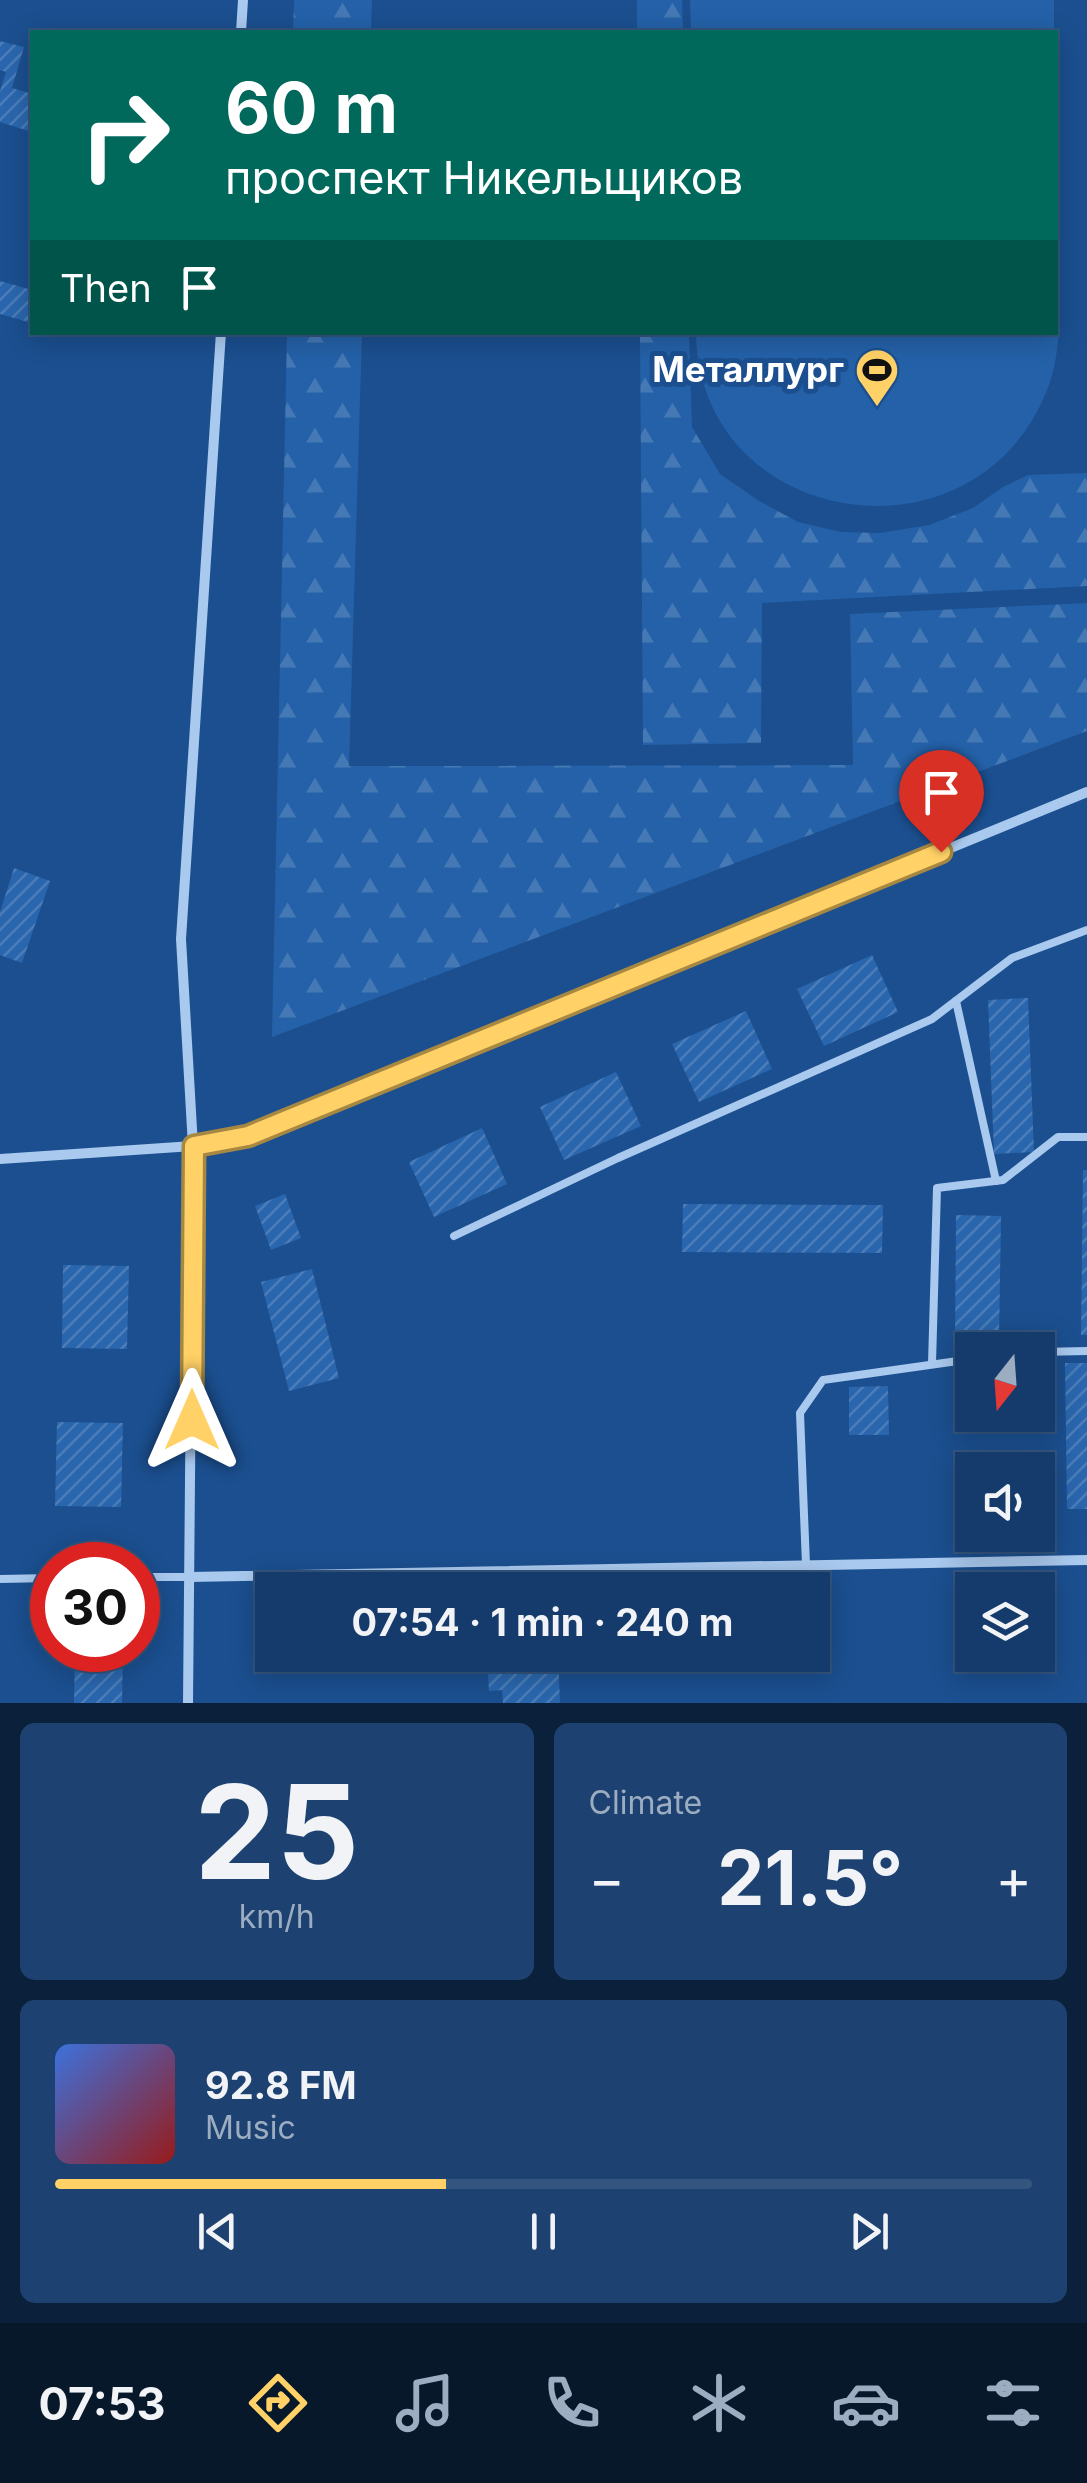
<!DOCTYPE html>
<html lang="en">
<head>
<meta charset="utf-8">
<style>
	body { margin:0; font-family:Inter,sans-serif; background:#1d4271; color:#f1f3f6; height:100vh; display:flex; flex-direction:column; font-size:38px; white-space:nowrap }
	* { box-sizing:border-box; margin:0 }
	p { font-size:32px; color:#9dadc1 }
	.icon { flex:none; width:55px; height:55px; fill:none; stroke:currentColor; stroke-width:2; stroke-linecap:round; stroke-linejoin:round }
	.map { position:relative; height:1703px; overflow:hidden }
	.details { display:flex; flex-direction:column; gap:20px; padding:20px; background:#0b203b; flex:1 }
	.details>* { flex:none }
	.guide { position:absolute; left:30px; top:30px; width:1028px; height:305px; border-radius:0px; box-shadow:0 5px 25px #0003,0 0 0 2px #33557e; background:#00695c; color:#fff; overflow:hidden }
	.needle { width:65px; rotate:197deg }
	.tools { position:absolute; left:955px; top:1332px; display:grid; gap:20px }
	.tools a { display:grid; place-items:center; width:100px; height:100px; border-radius:0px; background:#143b6b; box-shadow:0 5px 25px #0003,0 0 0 2px #33557e; font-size:50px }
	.speed { position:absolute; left:30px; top:1542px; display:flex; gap:20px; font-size:50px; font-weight:700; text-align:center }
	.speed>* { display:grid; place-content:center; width:130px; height:130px; border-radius:50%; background:#143b6b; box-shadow:0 5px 25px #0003,0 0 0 2px #33557e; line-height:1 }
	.speed .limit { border:15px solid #d22; background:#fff; color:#111 }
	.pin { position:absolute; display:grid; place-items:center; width:85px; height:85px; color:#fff; margin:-102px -42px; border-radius:50% 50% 50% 0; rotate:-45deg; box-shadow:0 0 10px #0007 }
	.pin .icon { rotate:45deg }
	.me { position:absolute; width:110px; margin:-55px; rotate:0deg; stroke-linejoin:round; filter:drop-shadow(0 0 8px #0008) }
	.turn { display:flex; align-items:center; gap:35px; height:210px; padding:0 30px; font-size:45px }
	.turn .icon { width:130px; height:130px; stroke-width:2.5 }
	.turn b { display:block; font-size:70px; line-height:85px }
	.then { display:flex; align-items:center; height:95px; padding:0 30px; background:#0003; gap:20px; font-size:38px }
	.big { font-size:75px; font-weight:700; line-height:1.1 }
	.details .card { flex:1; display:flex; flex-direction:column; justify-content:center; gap:15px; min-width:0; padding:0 35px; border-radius:15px; background:#1d4271 }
	.details .dial { align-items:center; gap:0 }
	.dial b { font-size:130px; line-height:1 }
	.song { display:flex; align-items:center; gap:30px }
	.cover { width:120px; height:120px; border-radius:15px; background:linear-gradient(135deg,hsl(220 70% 55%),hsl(0 70% 35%)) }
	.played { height:10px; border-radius:5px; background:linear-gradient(90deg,#ffd166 40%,#33557e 40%) }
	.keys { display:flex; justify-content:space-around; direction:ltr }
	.heat { display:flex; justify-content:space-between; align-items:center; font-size:55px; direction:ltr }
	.details .tiles { flex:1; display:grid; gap:20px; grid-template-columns:1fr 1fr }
	.card:last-child { grid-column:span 2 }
	.trip { position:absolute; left:255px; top:1572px; width:575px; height:100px; border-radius:0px; background:#143b6b; box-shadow:0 5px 25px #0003,0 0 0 2px #33557e; font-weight:700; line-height:100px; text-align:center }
	.dock { display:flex; height:160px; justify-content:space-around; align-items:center; background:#08182b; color:#9dadc1 }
	.dock .icon { width:70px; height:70px }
	.dock .on { color:#ffd166 }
	.dock b { font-size:45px; color:#f1f3f6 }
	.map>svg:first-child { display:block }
	.grass { fill:#2461a8 }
	.forest { fill:url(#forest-firs) }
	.building { fill:url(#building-hatch) }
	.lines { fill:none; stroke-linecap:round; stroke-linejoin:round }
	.lane { stroke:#a9c9ee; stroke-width:8 }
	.street { stroke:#a9c9ee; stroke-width:10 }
	.route-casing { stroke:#a68842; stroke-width:25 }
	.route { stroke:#ffd166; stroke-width:18 }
	.labels { text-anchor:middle; stroke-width:10; stroke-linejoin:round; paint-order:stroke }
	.poi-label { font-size:35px; font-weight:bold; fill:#fff; stroke:#1b4f8f; text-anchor:end }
</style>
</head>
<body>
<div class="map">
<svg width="1087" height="1703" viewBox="0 0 1087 1703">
	<defs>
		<pattern id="forest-firs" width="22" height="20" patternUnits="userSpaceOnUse" patternTransform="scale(2.5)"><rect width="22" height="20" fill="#2461a8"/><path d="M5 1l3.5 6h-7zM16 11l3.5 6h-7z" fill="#4579b5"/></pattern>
		<pattern id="building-hatch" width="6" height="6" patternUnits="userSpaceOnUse" patternTransform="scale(2.5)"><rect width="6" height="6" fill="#2a66ad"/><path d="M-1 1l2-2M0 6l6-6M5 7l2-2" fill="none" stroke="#4a7db9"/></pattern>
	</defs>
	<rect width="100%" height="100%" fill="#1b4f8f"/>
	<!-- grass -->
	<g class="grass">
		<path d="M690,0H1054V32H691Z"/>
		<path d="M1055,85C1056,141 1057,197 1057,252C1058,300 1065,350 1045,395C970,572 699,527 696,333L1055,332Z"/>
	</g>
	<!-- forest -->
	<g class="forest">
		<path d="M294,0H372L371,32H293Z"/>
		<path d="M637,0H682L683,32H637Z"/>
		<path d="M287,333H362L349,766L853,765L850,614L1087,603V731L272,1037Z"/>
		<path d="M640,333H689L692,427L720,474L759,501L798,522L841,532L880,533L929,525L973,508L1003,487L1028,475L1087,473V586L762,603L761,743L643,745Z"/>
	</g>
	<!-- building -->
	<g class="building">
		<path d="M0,41L24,47L12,88L32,94V132L0,122V91L6,72L0,70Z"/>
		<path d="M0,281L32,290L28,322L0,314Z"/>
		<path d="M14,868L50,881L22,963L0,955V912Z"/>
		<path d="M872,955L898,1012L824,1046L797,989Z"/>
		<path d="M1028,998L1034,1152L994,1154L988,1000Z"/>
		<path d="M746,1011L772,1069L699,1102L672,1044Z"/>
		<path d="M616,1072L641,1126L564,1160L540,1107Z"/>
		<path d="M482,1128L507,1184L434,1217L409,1162Z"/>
		<path d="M1083,1170H1087V1335H1081Z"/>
		<path d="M285,1194L301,1238L271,1250L255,1206Z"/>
		<path d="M683,1204L883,1205L882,1253L682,1252Z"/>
		<path d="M956,1215L1001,1216L999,1340H955Z"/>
		<path d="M63,1265L129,1266L127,1349L62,1348Z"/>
		<path d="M312,1269L339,1378L289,1391L261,1282Z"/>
		<path d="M1065,1363H1087V1509H1067Z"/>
		<path d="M888,1386L889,1435H849V1387Z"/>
		<path d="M57,1422L123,1423L121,1507L55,1506Z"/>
		<path d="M575,1580H616L617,1590H575Z"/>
		<path d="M75,1650H123L122,1703H74Z"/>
		<path d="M487,1655H558L560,1703H503L502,1690L489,1691Z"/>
	</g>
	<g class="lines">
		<!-- lane -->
		<g class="lane">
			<path d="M956,1001L996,1181"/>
			<path d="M454,1236L618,1158L932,1019L1012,958L1087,930"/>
			<path d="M1038,1352L1087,1351"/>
			<path d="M932,1364L937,1188L1003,1180L1058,1137H1087"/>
			<path d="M806,1565L800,1413L823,1380L972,1359"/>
			<path d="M138,1577H190"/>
			<path d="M0,1579L52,1578"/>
		</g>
		<!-- street -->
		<g class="street">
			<path d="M241,32L243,0"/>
			<path d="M0,1159L193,1146L248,1136L1087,792"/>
			<path d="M190,1577L1087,1560"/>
			<path d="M188,1703L193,1146L181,939L221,332"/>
		</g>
	</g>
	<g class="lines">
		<!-- route casing -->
		<g class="route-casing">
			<path id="route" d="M192,1420L194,1146L248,1136L941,852"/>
		</g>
		<!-- route -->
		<use href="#route" class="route"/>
	</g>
	<!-- icons -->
	<defs>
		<g id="stadium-pin" transform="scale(2.25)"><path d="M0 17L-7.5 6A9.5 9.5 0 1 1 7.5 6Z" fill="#ffd166" stroke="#1b4f8f"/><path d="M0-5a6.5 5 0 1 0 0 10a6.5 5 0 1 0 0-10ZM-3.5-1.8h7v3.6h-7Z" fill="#111"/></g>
	</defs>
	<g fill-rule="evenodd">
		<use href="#stadium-pin" x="877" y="370"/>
	</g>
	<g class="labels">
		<!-- poi labels -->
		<g class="poi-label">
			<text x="844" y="382">Металлург</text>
		</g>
	</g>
</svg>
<div class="tools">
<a><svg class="needle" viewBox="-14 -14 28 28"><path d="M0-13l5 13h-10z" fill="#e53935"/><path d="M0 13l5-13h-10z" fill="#9dadc1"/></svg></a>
<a><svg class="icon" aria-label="sound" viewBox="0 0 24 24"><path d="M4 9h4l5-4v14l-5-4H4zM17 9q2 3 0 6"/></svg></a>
<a><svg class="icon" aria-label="layers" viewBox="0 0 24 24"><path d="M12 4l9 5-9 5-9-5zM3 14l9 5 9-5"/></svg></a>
</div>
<div class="speed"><div class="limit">30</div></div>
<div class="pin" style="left:941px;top:852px;background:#d93025"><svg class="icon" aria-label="arrive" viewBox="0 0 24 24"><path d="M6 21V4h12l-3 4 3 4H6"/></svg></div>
<svg class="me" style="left:192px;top:1420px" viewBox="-20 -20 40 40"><path d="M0-17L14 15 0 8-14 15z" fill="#ffd166" stroke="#fff" stroke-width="4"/></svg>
<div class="trip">07:54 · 1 min · 240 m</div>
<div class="guide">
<div class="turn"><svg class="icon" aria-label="right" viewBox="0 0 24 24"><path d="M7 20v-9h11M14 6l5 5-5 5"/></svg><div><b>60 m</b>проспект Никельщиков</div></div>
<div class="then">Then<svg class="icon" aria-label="arrive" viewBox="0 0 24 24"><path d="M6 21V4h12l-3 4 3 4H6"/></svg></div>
</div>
</div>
<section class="details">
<div class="tiles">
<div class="card dial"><b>25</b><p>km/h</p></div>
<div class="card"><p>Climate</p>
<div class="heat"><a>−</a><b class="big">21.5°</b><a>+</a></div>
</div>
<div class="card">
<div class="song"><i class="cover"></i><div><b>92.8 FM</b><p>Music</p></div></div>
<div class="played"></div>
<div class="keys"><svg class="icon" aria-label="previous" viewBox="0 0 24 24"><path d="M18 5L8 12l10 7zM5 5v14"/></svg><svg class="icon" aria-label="pause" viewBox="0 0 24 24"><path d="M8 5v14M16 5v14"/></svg><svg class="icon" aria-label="next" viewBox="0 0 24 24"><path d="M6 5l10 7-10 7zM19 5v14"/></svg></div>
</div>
</div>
</section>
<nav class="dock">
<b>07:53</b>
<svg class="icon on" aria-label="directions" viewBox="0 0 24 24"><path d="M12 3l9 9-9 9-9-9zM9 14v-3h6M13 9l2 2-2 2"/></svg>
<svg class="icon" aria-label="music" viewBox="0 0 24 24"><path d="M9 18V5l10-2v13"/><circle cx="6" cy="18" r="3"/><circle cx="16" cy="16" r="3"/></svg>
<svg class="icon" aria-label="phone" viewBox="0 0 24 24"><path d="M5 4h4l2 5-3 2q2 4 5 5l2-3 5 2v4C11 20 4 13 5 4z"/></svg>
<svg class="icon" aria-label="climate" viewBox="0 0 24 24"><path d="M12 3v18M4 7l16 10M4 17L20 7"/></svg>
<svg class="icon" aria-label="car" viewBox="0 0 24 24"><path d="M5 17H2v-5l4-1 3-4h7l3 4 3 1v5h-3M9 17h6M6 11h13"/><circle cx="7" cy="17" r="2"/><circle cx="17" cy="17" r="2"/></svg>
<svg class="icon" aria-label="filters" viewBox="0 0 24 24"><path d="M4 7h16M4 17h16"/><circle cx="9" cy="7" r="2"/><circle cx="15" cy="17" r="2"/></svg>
</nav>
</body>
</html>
